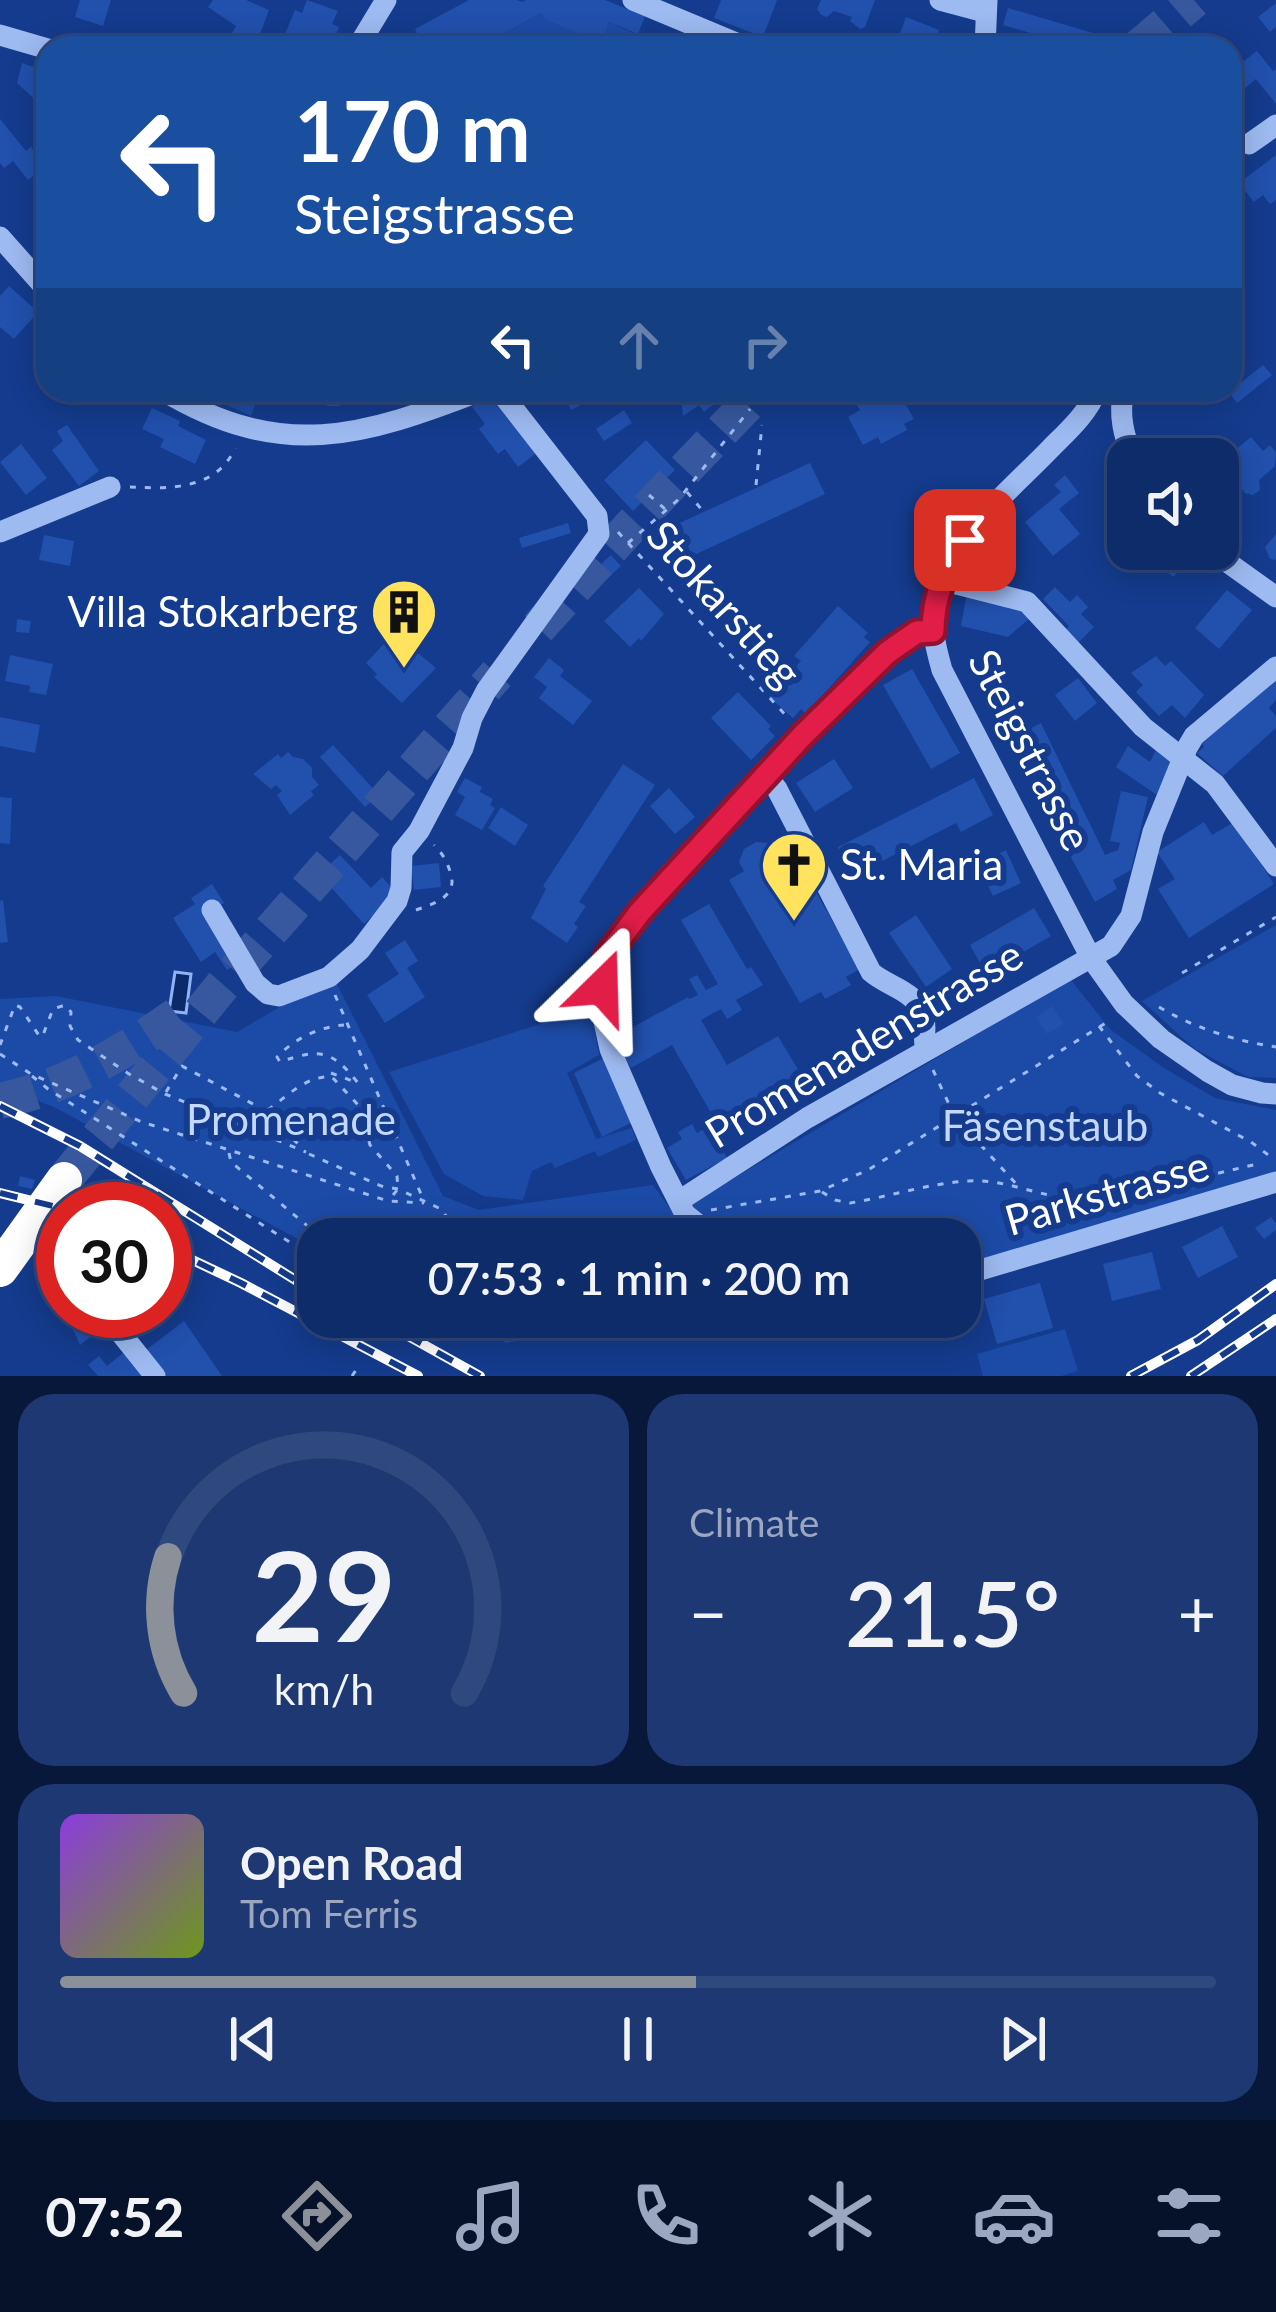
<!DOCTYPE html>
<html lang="en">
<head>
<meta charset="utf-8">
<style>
	body { margin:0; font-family:Lato,sans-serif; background:#1d3872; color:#f1f3f6; height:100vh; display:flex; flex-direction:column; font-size:45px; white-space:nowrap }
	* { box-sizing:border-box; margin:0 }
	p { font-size:39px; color:#9ba7c1 }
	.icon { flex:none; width:66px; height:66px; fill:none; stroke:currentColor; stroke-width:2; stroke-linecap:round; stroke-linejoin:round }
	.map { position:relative; height:1376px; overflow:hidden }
	.panel { display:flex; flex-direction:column; gap:18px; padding:18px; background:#08183a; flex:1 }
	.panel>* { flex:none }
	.top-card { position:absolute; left:36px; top:36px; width:1206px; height:366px; border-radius:36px; box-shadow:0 6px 30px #0003,0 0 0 3px #2f487e; background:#1a4fa0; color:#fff; overflow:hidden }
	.buttons { position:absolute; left:1107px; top:438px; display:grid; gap:24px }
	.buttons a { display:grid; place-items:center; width:132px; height:132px; border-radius:24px; background:#0f2c6a; box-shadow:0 6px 30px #0003,0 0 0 3px #2f487e; font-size:60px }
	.speed { position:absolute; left:36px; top:1182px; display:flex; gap:24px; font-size:60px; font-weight:700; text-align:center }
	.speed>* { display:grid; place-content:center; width:156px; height:156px; border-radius:50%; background:#0f2c6a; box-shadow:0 6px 30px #0003,0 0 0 3px #2f487e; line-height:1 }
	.speed .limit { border:18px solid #d22; background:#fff; color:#111 }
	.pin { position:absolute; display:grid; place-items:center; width:102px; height:102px; color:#fff; margin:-51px; border-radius:24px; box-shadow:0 6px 18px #0006 }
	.me { position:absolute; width:132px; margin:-66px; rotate:22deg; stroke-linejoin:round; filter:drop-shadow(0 0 9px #0008) }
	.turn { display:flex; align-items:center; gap:42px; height:252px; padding:0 60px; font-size:54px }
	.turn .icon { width:156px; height:156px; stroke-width:2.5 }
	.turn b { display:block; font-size:84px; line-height:102px }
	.lanes { display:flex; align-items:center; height:114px; padding:0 60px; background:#0003; justify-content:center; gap:60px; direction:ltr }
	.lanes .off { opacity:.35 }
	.big { font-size:90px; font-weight:600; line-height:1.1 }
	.panel .tile { flex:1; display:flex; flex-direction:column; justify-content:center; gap:18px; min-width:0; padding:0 42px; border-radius:36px; background:#1d3872 }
	.panel .dial { align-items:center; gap:0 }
	.dial svg { height:312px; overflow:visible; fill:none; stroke:#2f487e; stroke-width:7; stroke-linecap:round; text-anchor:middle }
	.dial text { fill:#f1f3f6; stroke:none }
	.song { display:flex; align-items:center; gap:36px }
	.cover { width:144px; height:144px; border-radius:18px; background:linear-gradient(135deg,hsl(270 70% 55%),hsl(80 70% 35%)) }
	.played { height:12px; border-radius:6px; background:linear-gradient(90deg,#8c9099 55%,#2f487e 55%) }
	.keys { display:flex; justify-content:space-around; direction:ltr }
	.heat { display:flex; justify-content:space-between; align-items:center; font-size:66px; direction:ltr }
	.panel .tiles { flex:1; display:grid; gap:18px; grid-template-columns:1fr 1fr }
	.tile:last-child { grid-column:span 2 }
	.trip { position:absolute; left:297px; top:1218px; width:684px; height:120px; border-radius:36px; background:#0f2c6a; box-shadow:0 6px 30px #0003,0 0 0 3px #2f487e; font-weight:600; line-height:120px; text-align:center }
	.tabs { display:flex; height:192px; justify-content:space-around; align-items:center; background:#06122a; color:#9ba7c1 }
	.tabs .icon { width:84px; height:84px }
	.tabs .current { color:#8c9099 }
	.tabs b { font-size:54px; color:#f1f3f6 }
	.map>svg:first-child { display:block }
	.green { fill:#1c4ba7 }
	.water { fill:#0c2a6a; stroke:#8fb3f4; stroke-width:3 }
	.building { fill:#2150ad }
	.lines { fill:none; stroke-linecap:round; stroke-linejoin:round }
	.highway-tunnel { stroke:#37589e; stroke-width:36; stroke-dasharray:36 18; stroke-linecap:butt }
	.path { stroke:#9dbaf1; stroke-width:3; stroke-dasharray:6 9; stroke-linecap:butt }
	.minor { stroke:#9dbaf1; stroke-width:21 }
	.highway { stroke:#fff; stroke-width:36 }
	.rail-casing { stroke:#fff; stroke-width:10 }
	.rail { stroke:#143b8d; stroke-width:6; stroke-dasharray:18; stroke-linecap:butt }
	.route-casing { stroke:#92132f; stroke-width:30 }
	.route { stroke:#e11d48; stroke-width:21 }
	.labels { text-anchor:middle; stroke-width:12; stroke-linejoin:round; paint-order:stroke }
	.street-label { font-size:42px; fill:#fff; stroke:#143b8d }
	.poi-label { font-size:42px; fill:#fff; stroke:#143b8d; text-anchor:end }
	.park-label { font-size:42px; fill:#c4d7fc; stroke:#143b8d }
</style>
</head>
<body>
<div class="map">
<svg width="1276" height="1376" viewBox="0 0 1276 1376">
	<rect width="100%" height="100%" fill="#143b8d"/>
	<!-- green -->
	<g class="green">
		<path d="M541,13L602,41L609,22L644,38L640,48H492L500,43L505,33Z"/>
		<path d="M194,390H261L251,416Z"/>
		<path d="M1276,925V1078L1248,1077L1195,1049L1142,1001Z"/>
		<path d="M333,976L443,1196L479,1210L653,1185L692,1239H318V1250L54,1107L0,1086V999L56,996L237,1032Z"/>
		<path d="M1070,979L1111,1030L1164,1068L1215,1098L1276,1110V1175L960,1270V1239H819L717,1235L700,1223L692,1203Z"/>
		<path d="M591,1008L599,1055L567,1073L596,1139L632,1128L636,1140L598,1157L595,1151L555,1168L551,1162L532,1171L523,1200L483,1196L444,1174L389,1072Z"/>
		<path d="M1065,1329L1078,1371L1061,1376H983L977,1354Z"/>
	</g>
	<!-- water -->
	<path class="water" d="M175,972L191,974L186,1013L169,1011Z"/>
	<!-- building -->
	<g class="building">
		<path d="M80,0H111L103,26L75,17Z"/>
		<path d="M213,0H246L269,10L259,37L237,48L230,37L236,26L208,7Z"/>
		<path d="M307,0L338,11L332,24L339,27L330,48L309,43L308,48H290L294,38L285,34L295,10L302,13Z"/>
		<path d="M469,0H517L522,2L526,0H605L645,16L638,34L609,22L602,42L543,19L544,15L541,13L505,33L500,43L492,48H404L420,40L415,29Z"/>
		<path d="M721,0H777L763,37L714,18Z"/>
		<path d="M821,0H875L865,27L860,29L850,21L852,17L834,11L827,17L821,15L817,9Z"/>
		<path d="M1276,3V27L1270,32L1258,17Z"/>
		<path d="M1008,8L1113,39L1110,48H1081L1003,25Z"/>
		<path d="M906,17L939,30L932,48H907L896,44Z"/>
		<path d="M670,34L685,40L682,48L666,44Z"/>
		<path d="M1257,51L1273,71L1276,69V104L1256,79L1245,88L1231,71Z"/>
		<path d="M22,63L48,72V92L41,105L17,83Z"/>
		<path d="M0,119L26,151L31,147L46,166L28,180L13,161L4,168L0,163Z"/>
		<path d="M1276,155V200L1270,204L1263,195L1254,202L1239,183Z"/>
		<path d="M9,286L38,312L14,339L0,327V296Z"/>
		<path d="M1230,341L1245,349L1230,378Z"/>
		<path d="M1263,365L1272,375L1237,403L1229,392Z"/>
		<path d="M326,390H351V399L345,400L340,406H327Z"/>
		<path d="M561,390H612L571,410Z"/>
		<path d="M674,390H704L714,404L704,412L699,405L683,416L681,395L678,396Z"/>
		<path d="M885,390L889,396L898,391L914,419L904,424L907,430L881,444L878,437L863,445L848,417L860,410L857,405Z"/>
		<path d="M492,391L538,452L518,467L505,449L498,454L479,429L485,424L472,407Z"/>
		<path d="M152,408L180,421L178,426L206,440L195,464L160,447L164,439L142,429Z"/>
		<path d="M624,410L632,423L604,441L596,429Z"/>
		<path d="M67,425L99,471L79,486L52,450L63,441L57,431Z"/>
		<path d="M1251,437L1263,451L1270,445L1276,452L1275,466L1259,480L1260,490L1253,495L1245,493L1242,489L1231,498L1218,483V464Z"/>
		<path d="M646,440L675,470L633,511L604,480Z"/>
		<path d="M21,444L47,478L26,495L0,462Z"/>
		<path d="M810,463L825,494L673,565L658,533Z"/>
		<path d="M1065,475L1079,493L1059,509L1080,534L1053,556L1025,522L1061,492L1054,485Z"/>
		<path d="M1128,479V521L1115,504L1123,499L1115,488Z"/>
		<path d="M568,523L571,533L522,548L519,538Z"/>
		<path d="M1276,534V560L1270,559L1265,547Z"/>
		<path d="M44,535L74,541L70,566L39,560Z"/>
		<path d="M1153,549H1189L1204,563L1196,573L1185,564L1173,577L1148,554Z"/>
		<path d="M611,555L621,566L598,587L588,576Z"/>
		<path d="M1055,587L1070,602L1077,595L1088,607L1081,614L1094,627L1075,646L1062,633L1069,626L1043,599Z"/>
		<path d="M639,588L664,614L641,641L639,638L630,647L604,621Z"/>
		<path d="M1227,590L1252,610L1219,649L1195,628Z"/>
		<path d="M967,592L1011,602L1030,618L1008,637L961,626Z"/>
		<path d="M838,606L868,633L864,637L870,642L806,714L801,709L793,718L769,697L801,661L794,656Z"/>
		<path d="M17,619L31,621L29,633L16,632Z"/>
		<path d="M394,633L436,668L402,703L374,677L377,674L366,663Z"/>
		<path d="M10,655L53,664L46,695L29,692L30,686L5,681Z"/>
		<path d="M1156,656L1165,666L1171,661L1204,695L1185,718L1172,705L1159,716L1136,692L1143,685L1131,673Z"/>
		<path d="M549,658L564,670L560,676L592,701L573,725L539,698L547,687L534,677Z"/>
		<path d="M912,669L960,753L931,769L883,685Z"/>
		<path d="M1276,674V700L1269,708L1276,716V728L1223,776L1197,753L1204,747L1202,743Z"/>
		<path d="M1078,678L1097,703L1075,721L1055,695Z"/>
		<path d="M738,692L771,726L768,729L775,736L751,760L711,718Z"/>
		<path d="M0,717L40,725L35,753L0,746Z"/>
		<path d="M1041,723L1105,855L1118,850L1120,843L1110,841L1121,791L1148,797L1131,870L1113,880L1117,889L1095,902L1008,740Z"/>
		<path d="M333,745L379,795L365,807L320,757Z"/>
		<path d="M1128,746L1150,762L1158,746L1171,760L1157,795L1116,767Z"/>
		<path d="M288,752L293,757L303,759L312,768V777L319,785L311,791L314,795L290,815L277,795L282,791L276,785L271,789L253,774L278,754L281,758Z"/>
		<path d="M834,759L853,788L815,812L796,783Z"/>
		<path d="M623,764L655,785L579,902L586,906L574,924L578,927L567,943L531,918L546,889L543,886Z"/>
		<path d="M465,778L482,787L480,792L493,799L490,805L495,808L482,830L455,815L465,797L457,792Z"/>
		<path d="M974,778L993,815L961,832L956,823L853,876L838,847Z"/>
		<path d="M669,788L695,817L675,834L650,806Z"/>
		<path d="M0,797L12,798L10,844L0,843Z"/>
		<path d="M501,807L528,825L515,846L488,828Z"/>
		<path d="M1204,822L1212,835L1234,822L1274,884L1189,938L1158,889L1175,879L1157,852Z"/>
		<path d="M756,842L770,843L775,852L789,845L860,969L846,977L851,985L825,999L821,992L800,1003L729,880L744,871L739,862L744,849Z"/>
		<path d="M1006,850L1021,883L993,896L977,864Z"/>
		<path d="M340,855L371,888L382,877L395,891L383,902L385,904L364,924L319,874Z"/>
		<path d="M439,863L441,887L414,890L411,866Z"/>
		<path d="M212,884L224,903L207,913L239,963L227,970L215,952L201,962L173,918L195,904L191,898Z"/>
		<path d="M3,900L8,942L0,943V901Z"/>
		<path d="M709,904L747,969L751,967L763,985L736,1000L742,1010L727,1019L721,1009L701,1020L727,1065L778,1036L812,1093L789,1107L779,1092L719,1127L672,1045L631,1068L613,1038L688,997L689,999L698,995L689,979L697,975L706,990L718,984L681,920Z"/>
		<path d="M1034,908L1051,936L986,974L970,945Z"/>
		<path d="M916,915L952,969L926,987L889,933Z"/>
		<path d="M405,940L418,961L407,968L425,997L385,1023L367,995L399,974L385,953Z"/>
		<path d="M1052,1006L1064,1024L1047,1034L1036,1017Z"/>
		<path d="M604,1058L637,1120L602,1137L574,1073Z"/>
		<path d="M692,1124L697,1133L709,1126L727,1158L686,1180L667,1148L682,1139L678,1132Z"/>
		<path d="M20,1176L35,1180L32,1189L18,1186Z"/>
		<path d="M1271,1217L1276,1223V1230L1264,1239L1255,1228Z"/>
		<path d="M1222,1226L1238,1257L1198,1278L1182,1247Z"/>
		<path d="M1152,1252L1161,1289L1112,1301L1103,1264Z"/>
		<path d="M1040,1283L1053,1328L997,1344L984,1299Z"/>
		<path d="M65,1311H100L108,1323L80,1345Z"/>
		<path d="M491,1317H534L536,1329L528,1330L530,1338L505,1343L503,1335L495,1336Z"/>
		<path d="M852,1317H880L881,1321L872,1323L875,1338L857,1341Z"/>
		<path d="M184,1321L222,1376H165L146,1350Z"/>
		<path d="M128,1349L152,1376H98L88,1365L99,1356L107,1366Z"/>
	</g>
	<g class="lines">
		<!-- highway-tunnel -->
		<g class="highway-tunnel">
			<path d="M1138,48L1194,0"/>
			<path d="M538,628L633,524L761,390"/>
			<path d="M0,1101C71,1086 130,1048 188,1007"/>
			<path d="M64,1180L222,986L497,674"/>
		</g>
		<!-- path -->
		<g class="path">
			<path d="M522,34L532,43L545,48"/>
			<path d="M653,40L654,30"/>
			<path d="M756,485L762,425"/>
			<path d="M130,487C169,489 217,490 235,448"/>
			<path d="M687,492L702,510"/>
			<path d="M649,495L665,509"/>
			<path d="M618,532L790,720"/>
			<path d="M628,543L679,499L750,409"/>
			<path d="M416,910C436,903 459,896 450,871C446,860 443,854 434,845"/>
			<path d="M1182,973L1276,917"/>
			<path d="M335,995L424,1201"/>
			<path d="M1159,1007C1194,1028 1236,1041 1276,1047"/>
			<path d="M1099,1026L1137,1076L1160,1093L1251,1142L1275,1160"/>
			<path d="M0,1045L15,1005L20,1007L40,1037L43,1035L53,1009L65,1005L71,1012L70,1026L78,1040L129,1074L165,1094L306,1152"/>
			<path d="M0,1054L31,1074L142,1122L388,1201L424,1203"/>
			<path d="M933,1070L955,1117L1019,1187"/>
			<path d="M331,1073L358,1083C332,1050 320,1048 280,1062L277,1057C295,1038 319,1027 344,1025"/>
			<path d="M32,1076L48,1089L318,1260"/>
			<path d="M166,1092L182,1066L266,1111L302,1148"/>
			<path d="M268,1110C287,1096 307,1075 332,1077L360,1107L370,1145L397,1176L398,1189L389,1200"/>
			<path d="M229,1153L231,1162L323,1239"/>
			<path d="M309,1154L381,1186L398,1189L443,1210L452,1229"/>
			<path d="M822,1192L835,1200L850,1203C888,1197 930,1183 968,1181C1008,1178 1045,1201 1086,1198C1144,1194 1202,1176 1258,1164"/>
			<path d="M711,1210L820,1191L868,1170L1109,1021"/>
			<path d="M455,1229L465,1228L479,1239"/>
			<path d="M444,1239L451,1230"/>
			<path d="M536,1239L666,1217"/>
			<path d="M352,1376L358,1367"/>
		</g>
		<!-- minor -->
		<g class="minor">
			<path d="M633,0L748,48"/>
			<path d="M940,0L985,12"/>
			<path d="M0,35L48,49"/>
			<path d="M357,48L386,0"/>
			<path d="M985,48L987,0"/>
			<path d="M1249,144L1276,125"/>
			<path d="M0,237L48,291"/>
			<path d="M162,390C282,462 361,437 483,390"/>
			<path d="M1097,390C1088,413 1068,431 1051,448C1007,494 938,547 933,614C932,633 937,652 942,670L1091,958L1124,1004L1161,1039L1207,1071L1232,1085L1262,1093L1276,1094"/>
			<path d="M1124,390C1118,415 1124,436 1133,459"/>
			<path d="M0,532L110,487"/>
			<path d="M1209,549L1276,597"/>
			<path d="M941,580L1027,602L1143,727L1215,784L1276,866"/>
			<path d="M766,775L777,789L871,972C889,988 918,990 924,1019C927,1030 922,1038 926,1050"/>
			<path d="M212,910L255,983L268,994L279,996L329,977L360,950L397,901L401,888L402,852L419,831L463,748L472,718L486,691L599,534L597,516L499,390"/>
			<path d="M679,1201L807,1118L1111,946L1131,916L1153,832L1187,748L1194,736L1276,667"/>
			<path d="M716,1239L685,1214L661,1167L610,1049L603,1017L602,987L607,955L640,912L803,735L888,653L917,632L933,631"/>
			<path d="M960,1276L1276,1182"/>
			<path d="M103,1311L155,1376"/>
		</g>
		<!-- highway -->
		<path class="highway" d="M0,1269L64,1180"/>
		<!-- rail casing -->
		<g class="rail-casing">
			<g id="rail">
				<path d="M0,1106L80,1146L318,1294"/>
				<path d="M0,1193L65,1209"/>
				<path d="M165,1247L241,1283L418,1376"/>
				<path d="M374,1317L480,1376"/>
				<path d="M1131,1376L1198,1340L1276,1284"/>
				<path d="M1191,1376L1276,1319"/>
			</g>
		</g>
		<!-- rail -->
		<use href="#rail" class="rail"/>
	</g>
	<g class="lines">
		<!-- route casing -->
		<g class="route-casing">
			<path id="route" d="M602,987L607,956L640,912L803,735L888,652L917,632L933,631C933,595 946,569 965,540"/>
		</g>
		<!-- route -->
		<use href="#route" class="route"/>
	</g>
	<!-- icons -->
	<defs>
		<g id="building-pin" transform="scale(3.45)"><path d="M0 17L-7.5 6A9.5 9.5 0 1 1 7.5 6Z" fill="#ffe25d" stroke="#143b8d"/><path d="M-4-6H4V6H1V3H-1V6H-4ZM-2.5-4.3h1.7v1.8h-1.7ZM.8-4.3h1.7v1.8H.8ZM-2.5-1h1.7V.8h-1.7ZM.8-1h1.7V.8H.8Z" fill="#111"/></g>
		<g id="church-pin" transform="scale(3.45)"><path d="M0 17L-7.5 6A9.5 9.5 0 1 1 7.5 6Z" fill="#ffe25d" stroke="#143b8d"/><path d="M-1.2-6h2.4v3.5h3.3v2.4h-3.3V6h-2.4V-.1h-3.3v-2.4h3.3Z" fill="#111"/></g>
	</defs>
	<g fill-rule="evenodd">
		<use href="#building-pin" x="404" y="612"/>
		<use href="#church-pin" x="794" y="865"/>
	</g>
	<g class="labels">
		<!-- street labels -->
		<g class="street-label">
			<text transform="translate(724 604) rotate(48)" y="15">Stokarstieg</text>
			<text transform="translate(1030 750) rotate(63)" y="15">Steigstrasse</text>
			<text transform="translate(864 1044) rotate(-31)" y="15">Promenadenstrasse</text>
			<text transform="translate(1107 1193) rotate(-16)" y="15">Parkstrasse</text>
		</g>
		<!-- poi labels -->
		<g class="poi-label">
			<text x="358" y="627">Villa Stokarberg</text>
			<text x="840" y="880" text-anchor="start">St. Maria</text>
		</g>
		<!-- park labels -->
		<g class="park-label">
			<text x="291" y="1135">Promenade</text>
			<text x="1045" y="1141">Fäsenstaub</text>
		</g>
	</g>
</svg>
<div class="buttons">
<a><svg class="icon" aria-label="sound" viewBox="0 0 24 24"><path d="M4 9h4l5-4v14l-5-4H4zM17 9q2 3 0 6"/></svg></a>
</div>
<div class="speed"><div class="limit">30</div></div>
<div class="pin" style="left:965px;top:540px;background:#d93025"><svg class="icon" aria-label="arrive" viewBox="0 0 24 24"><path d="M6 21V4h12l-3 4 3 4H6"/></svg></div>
<svg class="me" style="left:602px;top:987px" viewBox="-20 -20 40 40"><path d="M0-17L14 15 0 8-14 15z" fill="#e11d48" stroke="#fff" stroke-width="4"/></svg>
<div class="trip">07:53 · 1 min · 200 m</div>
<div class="top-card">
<div class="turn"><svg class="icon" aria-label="left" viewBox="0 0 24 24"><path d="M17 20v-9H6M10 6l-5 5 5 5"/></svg><div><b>170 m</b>Steigstrasse</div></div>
<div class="lanes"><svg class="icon" aria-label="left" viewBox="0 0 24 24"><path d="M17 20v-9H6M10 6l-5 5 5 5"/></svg><svg class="icon off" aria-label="ahead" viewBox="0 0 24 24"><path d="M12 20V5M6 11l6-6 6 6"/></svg><svg class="icon off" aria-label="right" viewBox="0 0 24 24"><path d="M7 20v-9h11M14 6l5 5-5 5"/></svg></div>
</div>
</div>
<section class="panel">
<div class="tiles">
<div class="tile dial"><svg viewBox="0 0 100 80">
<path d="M14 69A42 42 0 1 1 86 69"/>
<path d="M14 69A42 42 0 0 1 10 34" stroke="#8c9099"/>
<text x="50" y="56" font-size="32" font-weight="700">29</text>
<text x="50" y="72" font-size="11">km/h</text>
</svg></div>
<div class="tile"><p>Climate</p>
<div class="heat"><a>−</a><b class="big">21.5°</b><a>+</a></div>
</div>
<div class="tile">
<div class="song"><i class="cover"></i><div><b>Open Road</b><p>Tom Ferris</p></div></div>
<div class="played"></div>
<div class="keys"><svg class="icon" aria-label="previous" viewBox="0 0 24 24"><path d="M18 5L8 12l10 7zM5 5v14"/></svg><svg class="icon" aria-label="pause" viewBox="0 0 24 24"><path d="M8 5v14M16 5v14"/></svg><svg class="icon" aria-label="next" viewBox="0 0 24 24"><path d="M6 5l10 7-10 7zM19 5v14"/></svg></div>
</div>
</div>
</section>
<nav class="tabs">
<b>07:52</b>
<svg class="icon current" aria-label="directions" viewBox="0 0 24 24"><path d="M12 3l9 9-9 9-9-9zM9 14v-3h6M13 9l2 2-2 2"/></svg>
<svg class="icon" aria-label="music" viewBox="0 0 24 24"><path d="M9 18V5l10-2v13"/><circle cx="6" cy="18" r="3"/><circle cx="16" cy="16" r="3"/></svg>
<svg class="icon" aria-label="phone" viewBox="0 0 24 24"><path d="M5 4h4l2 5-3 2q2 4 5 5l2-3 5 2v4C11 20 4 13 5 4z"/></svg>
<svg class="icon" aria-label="climate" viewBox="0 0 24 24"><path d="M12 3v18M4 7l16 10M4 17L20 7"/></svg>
<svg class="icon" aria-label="car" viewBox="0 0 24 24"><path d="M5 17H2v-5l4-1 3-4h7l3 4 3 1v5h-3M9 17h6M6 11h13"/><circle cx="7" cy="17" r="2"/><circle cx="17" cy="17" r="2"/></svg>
<svg class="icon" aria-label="filters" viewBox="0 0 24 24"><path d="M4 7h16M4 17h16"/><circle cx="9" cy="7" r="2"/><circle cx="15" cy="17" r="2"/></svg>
</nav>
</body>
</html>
